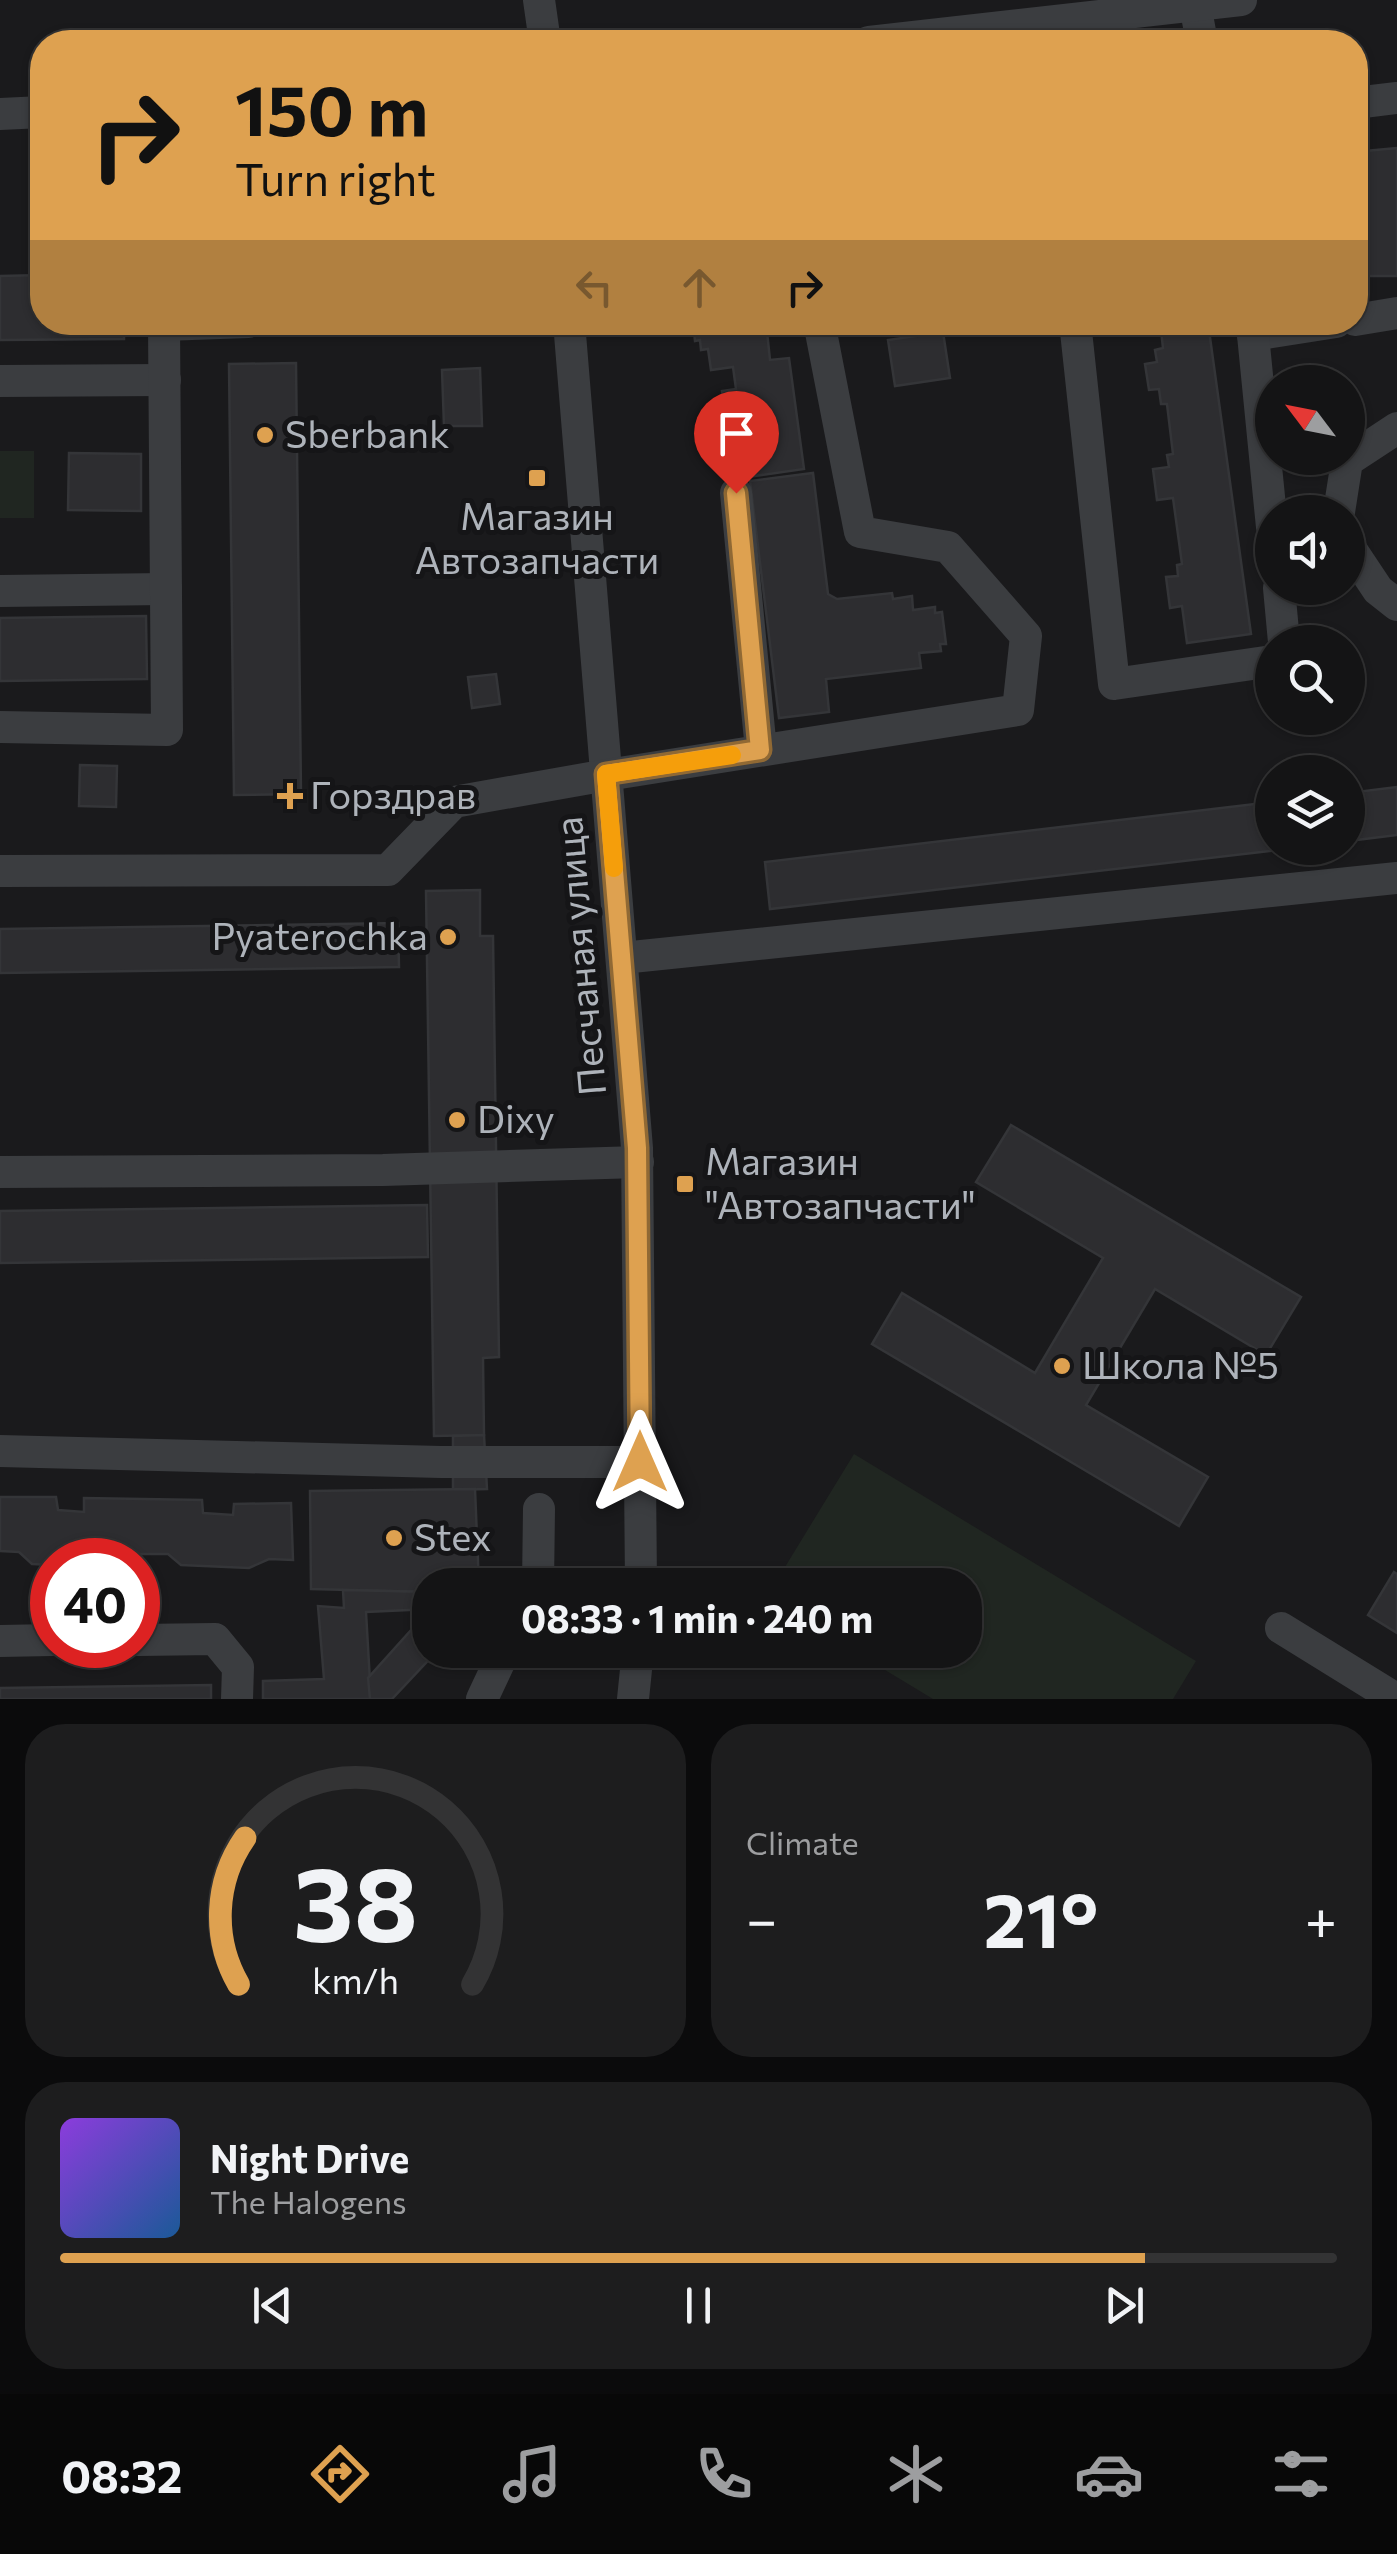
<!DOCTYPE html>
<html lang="en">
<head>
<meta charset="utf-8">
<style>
	body { margin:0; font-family:Commissioner,sans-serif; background:#1d1d1e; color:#f1f3f6; height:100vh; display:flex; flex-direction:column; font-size:38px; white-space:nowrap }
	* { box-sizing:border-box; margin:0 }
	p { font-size:32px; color:#9d9ea0 }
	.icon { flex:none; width:55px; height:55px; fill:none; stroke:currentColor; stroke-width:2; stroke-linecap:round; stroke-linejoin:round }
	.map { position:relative; height:1699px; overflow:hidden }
	.panel { display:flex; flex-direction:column; gap:25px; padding:25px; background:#0b0b0c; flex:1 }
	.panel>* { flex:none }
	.top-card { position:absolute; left:30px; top:30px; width:1338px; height:305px; border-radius:40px; box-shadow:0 2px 8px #0004,0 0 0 2px #333334; background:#dea150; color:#111; overflow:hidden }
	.needle { width:65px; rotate:302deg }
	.tools { position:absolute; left:1255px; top:365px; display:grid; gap:20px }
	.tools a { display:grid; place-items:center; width:110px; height:110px; border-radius:50%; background:#141415; box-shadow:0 2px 8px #0004,0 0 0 2px #333334; font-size:50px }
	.speed { position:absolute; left:30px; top:1538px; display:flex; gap:20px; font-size:50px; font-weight:700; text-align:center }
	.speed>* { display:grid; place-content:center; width:130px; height:130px; border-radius:50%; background:#141415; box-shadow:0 2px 8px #0004,0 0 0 2px #333334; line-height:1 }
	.speed .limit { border:15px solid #d22; background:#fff; color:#111 }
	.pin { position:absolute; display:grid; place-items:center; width:85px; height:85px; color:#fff; margin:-102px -42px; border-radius:50% 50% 50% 0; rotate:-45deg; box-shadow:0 0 10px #0007 }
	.pin .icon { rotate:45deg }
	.me { position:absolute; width:110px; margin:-55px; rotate:0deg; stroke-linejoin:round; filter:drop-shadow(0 0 8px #0008) }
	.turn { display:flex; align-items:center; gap:35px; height:210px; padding:0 40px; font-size:45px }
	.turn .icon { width:130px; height:130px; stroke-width:2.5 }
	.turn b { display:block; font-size:70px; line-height:85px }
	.lanes { display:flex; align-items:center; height:95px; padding:0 40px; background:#0003; justify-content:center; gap:50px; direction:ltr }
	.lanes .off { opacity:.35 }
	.big { font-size:75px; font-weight:700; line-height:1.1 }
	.panel .card { flex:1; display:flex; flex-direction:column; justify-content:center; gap:15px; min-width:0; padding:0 35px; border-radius:40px; background:#1d1d1e }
	.panel .dial { align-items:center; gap:0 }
	.dial svg { height:260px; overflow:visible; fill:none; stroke:#333334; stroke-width:7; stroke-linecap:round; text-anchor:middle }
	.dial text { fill:#f1f3f6; stroke:none }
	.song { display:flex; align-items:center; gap:30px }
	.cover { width:120px; height:120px; border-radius:15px; background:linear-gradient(135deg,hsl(270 70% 55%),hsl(210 70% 35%)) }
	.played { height:10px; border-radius:5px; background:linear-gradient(90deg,#dea150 85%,#333334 85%) }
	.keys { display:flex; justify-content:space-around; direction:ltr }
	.heat { display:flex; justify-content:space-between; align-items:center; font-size:55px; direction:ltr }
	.panel .tiles { flex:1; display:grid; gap:25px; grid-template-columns:1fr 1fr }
	.card:last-child { grid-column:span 2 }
	.trip { position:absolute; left:412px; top:1568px; width:570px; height:100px; border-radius:40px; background:#141415; box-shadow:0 2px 8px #0004,0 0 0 2px #333334; font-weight:700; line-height:100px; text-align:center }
	.dock { display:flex; height:160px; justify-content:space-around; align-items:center; background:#080808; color:#9d9ea0 }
	.dock .icon { width:70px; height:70px }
	.dock .current { color:#dea150 }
	.dock b { font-size:45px; color:#f1f3f6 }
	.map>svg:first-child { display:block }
	.green { fill:#202621 }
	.building { fill:#2d2d30; stroke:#343538; stroke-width:2.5 }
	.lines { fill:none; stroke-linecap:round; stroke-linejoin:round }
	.minor { stroke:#3b3d40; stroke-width:32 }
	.route-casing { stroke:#906934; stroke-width:25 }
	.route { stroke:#dea150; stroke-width:18 }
	.slow { stroke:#f59e0b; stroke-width:18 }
	.poi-dot { fill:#dea150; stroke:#151517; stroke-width:4 }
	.labels { text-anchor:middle; stroke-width:10; stroke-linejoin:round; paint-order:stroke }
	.poi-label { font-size:38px; fill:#aeb3ba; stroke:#151517; text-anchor:start }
	.street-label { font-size:38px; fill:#aeb3ba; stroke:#151517 }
</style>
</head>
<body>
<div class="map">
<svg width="1397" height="1699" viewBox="0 0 1397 1699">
	<rect width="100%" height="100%" fill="#1a1a1c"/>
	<!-- green -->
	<g class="green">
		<rect x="0" y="451" width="34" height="67"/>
		<path d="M854,1454L1196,1661L1173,1699H933L852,1650H965V1585H774Z"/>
	</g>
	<!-- building -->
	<g class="building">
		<path d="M1397,148V276H1355V152Z"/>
		<path d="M42,275V322H124V339L0,340V276Z"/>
		<path d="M693,322H766L770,360L789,358L804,469L747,477L742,443L729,444L722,391L736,389L733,367L711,370L708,349L701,350L700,340L695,341Z"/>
		<path d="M1208,323L1251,634L1187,643L1182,606L1170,608L1166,577L1178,576L1177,565L1182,564L1173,498L1157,500L1153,469L1169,467L1167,455L1173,454L1167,404H1161L1159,389L1149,390L1145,364L1157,362L1155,350L1163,348L1161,330Z"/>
		<path d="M943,332L950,378L895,386L888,340Z"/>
		<path d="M296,363L301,794L234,795L229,364Z"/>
		<path d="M480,368L482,426H444L442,370Z"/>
		<path d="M69,453L141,454V511L68,510Z"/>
		<path d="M813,473L828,594L837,599L892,593L893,599L912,596L913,610L935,607V613L942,612L946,644H940L941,651L919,653L921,668L826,679L829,712L779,718L750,481Z"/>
		<path d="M146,616L147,679L0,681V618Z"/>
		<path d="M496,674L500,704L472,708L468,677Z"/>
		<path d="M80,765L117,766L116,807L79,806Z"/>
		<path d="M1397,787V835L1348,841V793Z"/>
		<path d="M1272,802V848H1295L770,909L765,862Z"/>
		<path d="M480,890V936H493L499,1357L483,1358L484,1435L434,1436L426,891Z"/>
		<path d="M398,923L399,967L0,973V929Z"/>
		<path d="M1011,1125L1301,1297L1266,1355L1155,1289L1086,1405L1208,1477L1179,1526L872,1344L902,1293L1035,1373L1103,1258L976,1182Z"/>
		<path d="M427,1205L428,1257L0,1263V1211Z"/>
		<path d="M484,1435L487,1489L453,1490V1436Z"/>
		<path d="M475,1489L479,1585H430V1592L311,1589L310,1491Z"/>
		<path d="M0,1497H56L58,1510L84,1512V1498L202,1500L203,1513L233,1515L234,1504L291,1503L293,1560L269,1559L249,1568L181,1565L168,1554H115L116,1560H52V1565L32,1564L19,1552L0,1551Z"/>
		<path d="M1394,1572L1397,1574V1633L1368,1615Z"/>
		<path d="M343,1590L430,1592V1609L366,1612L371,1699H263V1681L324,1679L318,1606L344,1608Z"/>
		<path d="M430,1609V1650H438L392,1699H370L368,1678Z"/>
		<path d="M211,1685V1699H0V1688Z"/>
	</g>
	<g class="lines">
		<!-- minor -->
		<g class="minor">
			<path d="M539,0L545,42"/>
			<path d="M1195,5L1202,42"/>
			<path d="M869,42L1241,0"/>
			<path d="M1355,103L1397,98"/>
			<path d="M0,114L42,112"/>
			<path d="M1355,320L1397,313"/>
			<path d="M569,322L637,1148L641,1585"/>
			<path d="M1075,322L1114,684L1272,661"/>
			<path d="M1251,322L1253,335L1336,322"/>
			<path d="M1253,335L1272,527"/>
			<path d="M0,381L165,380"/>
			<path d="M736,493L761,750"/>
			<path d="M1339,512L1347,461L1397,428"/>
			<path d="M1348,545L1378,590L1397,605"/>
			<path d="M1279,588L1284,642"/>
			<path d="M0,591L166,589"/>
			<path d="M0,727L167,730L164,325L248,322"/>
			<path d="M0,871L388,870L454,802L607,775L1018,710L1026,636L948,547L860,532L819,322"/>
			<path d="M622,958L1397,878"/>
			<path d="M0,1172L383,1170L638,1162"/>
			<path d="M0,1451L441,1462H640"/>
			<path d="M538,1585L539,1509"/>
			<path d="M1281,1628L1396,1699"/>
			<path d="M138,1640L215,1639L238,1667L237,1699"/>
			<path d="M0,1641L52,1640"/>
			<path d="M482,1699L505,1650"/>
			<path d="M633,1699L638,1650"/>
		</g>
	</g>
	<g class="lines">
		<!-- route casing -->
		<g class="route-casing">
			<path id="route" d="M640,1462L637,1148L606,774L760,750L736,493"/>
		</g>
		<!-- route -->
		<use href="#route" class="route"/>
		<!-- slow -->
		<path class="slow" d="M614,868L606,774L732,755"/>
	</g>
	<!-- markers -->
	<g class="poi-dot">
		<circle cx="265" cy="435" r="10"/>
		<rect x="527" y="468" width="20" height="20" rx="5"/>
		<path d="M285 781h10v10h10v10h-10v10h-10v-10h-10v-10h10z"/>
		<circle cx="448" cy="937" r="10"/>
		<circle cx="457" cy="1120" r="10"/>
		<rect x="675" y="1174" width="20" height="20" rx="5"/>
		<circle cx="1062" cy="1366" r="10"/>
		<circle cx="394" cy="1538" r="10"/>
	</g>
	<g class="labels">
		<!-- poi labels -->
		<g class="poi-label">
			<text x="285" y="448">Sberbank</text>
			<text x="537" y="530" text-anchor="middle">Магазин<tspan x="537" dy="44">Автозапчасти</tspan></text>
			<text x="310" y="809">Горздрав</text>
			<text x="428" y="950" text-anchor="end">Pyaterochka</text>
			<text x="477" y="1133">Dixy</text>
			<text x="705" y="1175">Магазин<tspan x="705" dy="44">"Автозапчасти"</tspan></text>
			<text x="1082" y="1379">Школа №5</text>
			<text x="414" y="1551">Stex</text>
		</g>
		<!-- street labels -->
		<g class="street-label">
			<text transform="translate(581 956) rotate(-95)" y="13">Песчаная улица</text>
		</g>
	</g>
</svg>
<div class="tools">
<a><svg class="needle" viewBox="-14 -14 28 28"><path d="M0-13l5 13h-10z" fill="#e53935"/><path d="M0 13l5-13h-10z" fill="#9d9ea0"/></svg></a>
<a><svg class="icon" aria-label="sound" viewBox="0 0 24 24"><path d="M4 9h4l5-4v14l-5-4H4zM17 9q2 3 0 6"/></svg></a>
<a><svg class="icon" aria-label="search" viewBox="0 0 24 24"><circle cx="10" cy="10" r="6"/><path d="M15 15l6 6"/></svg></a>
<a><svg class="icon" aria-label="layers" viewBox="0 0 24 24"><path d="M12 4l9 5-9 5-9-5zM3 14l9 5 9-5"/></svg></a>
</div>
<div class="speed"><div class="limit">40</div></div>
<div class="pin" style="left:736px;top:493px;background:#d93025"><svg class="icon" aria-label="arrive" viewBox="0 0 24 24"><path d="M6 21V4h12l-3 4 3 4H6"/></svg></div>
<svg class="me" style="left:640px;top:1462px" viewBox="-20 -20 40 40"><path d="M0-17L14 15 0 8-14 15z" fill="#dea150" stroke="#fff" stroke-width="4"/></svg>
<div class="trip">08:33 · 1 min · 240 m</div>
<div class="top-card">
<div class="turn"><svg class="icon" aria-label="right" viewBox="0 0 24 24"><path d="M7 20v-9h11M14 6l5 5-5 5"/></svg><div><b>150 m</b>Turn right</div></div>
<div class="lanes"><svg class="icon off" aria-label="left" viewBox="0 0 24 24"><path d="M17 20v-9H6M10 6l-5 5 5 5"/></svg><svg class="icon off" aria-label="ahead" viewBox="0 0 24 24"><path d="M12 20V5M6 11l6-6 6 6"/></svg><svg class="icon" aria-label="right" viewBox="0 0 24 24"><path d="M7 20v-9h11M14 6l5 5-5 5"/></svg></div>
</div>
</div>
<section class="panel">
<div class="tiles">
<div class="card dial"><svg viewBox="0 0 100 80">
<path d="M14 69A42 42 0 1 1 86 69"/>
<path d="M14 69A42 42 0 0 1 16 24" stroke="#dea150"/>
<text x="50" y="56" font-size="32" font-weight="700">38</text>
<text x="50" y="72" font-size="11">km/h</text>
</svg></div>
<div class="card"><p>Climate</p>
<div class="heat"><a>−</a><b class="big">21°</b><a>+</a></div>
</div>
<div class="card">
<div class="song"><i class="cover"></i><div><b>Night Drive</b><p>The Halogens</p></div></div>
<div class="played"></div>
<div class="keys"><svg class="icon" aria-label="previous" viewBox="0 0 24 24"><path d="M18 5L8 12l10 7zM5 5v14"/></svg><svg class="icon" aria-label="pause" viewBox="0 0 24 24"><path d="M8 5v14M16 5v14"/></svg><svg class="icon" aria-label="next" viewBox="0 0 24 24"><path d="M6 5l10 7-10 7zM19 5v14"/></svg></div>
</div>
</div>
</section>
<nav class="dock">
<b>08:32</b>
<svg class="icon current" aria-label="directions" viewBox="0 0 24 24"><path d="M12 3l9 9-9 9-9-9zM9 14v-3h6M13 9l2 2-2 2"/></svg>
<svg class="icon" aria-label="music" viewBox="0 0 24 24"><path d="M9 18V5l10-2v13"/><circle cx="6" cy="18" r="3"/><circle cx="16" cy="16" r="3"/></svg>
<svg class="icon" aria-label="phone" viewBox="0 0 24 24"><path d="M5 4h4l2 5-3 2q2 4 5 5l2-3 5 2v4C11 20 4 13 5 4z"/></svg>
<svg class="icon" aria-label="climate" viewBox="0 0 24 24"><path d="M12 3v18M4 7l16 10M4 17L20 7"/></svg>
<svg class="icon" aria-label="car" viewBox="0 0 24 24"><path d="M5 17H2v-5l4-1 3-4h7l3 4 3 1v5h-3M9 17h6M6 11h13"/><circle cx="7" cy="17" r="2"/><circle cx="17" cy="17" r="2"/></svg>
<svg class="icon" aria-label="filters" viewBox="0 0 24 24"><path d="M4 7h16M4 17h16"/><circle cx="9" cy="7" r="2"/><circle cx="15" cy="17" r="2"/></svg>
</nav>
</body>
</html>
